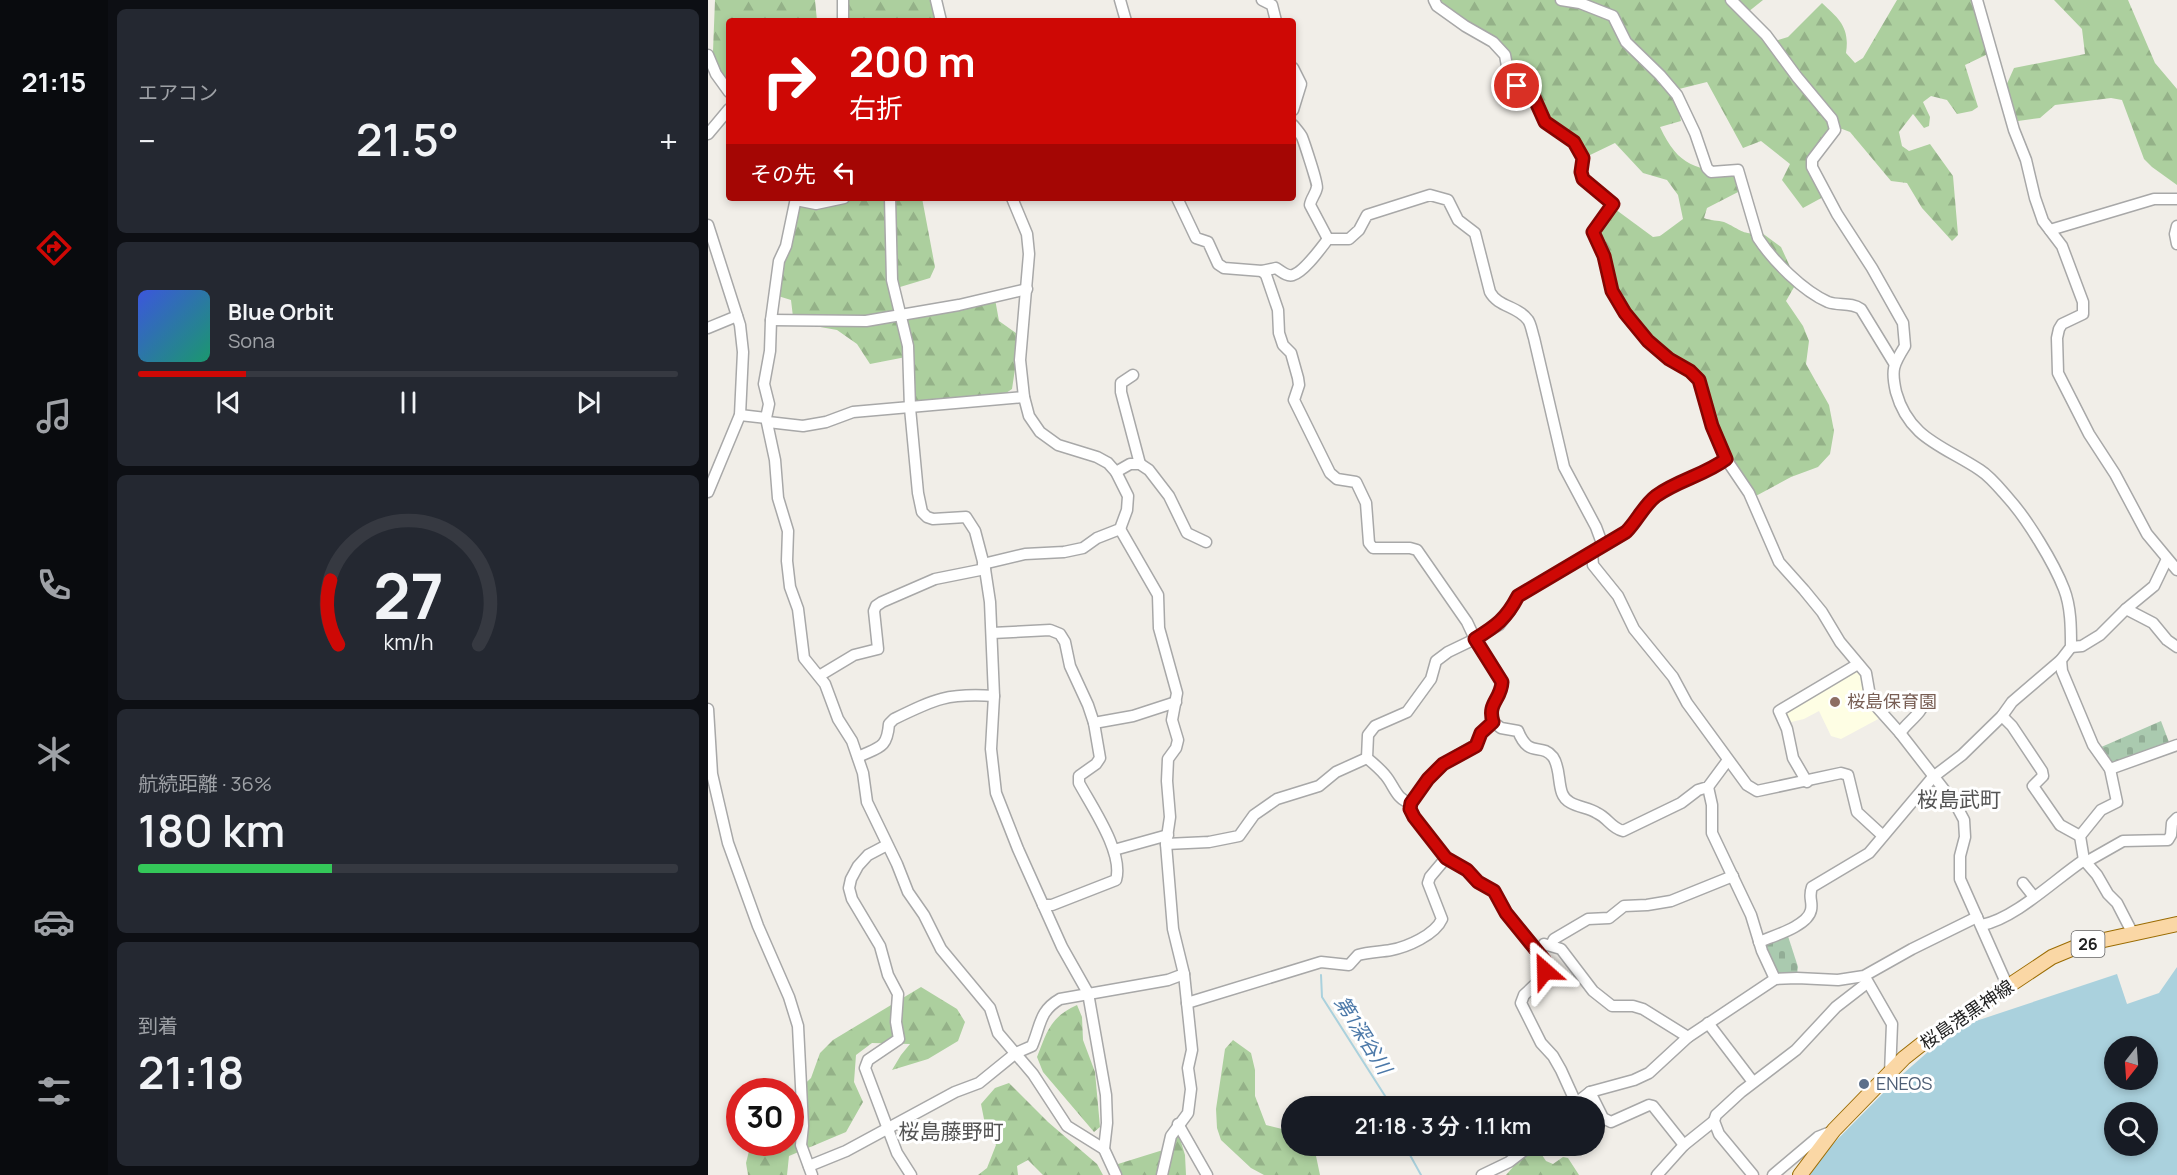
<!DOCTYPE html>
<html lang="ja">
<head>
<meta charset="utf-8">
<style>
	body { margin:0; font-family:Manrope,"Noto Sans JP",sans-serif; background:#242831; color:#f1f3f6; height:100vh; display:flex; flex-direction:column; font-size:22px; white-space:nowrap }
	* { box-sizing:border-box; margin:0 }
	p { font-size:20px; color:#9ea1a6 }
	.icon { flex:none; width:33px; height:33px; fill:none; stroke:currentColor; stroke-width:2; stroke-linecap:round; stroke-linejoin:round }
	.map { position:relative; flex:1; overflow:hidden }
	.sheet { display:flex; flex-direction:column; gap:9px; padding:9px; background:#0d0f14; width:600px }
	.sheet>* { flex:none }
	.banner { position:absolute; left:18px; top:18px; width:570px; height:183px; border-radius:6px; box-shadow:0 3px 9px #0003; background:#ce0805; color:#fff; overflow:hidden }
	.needle { width:39px; rotate:197deg }
	.buttons { position:absolute; left:1396px; top:1036px; display:grid; gap:12px }
	.buttons a { display:grid; place-items:center; width:54px; height:54px; border-radius:50%; background:#171b24; box-shadow:0 3px 9px #0003; font-size:30px }
	.speed { position:absolute; left:18px; top:1078px; display:flex; gap:12px; font-size:30px; font-weight:700; text-align:center }
	.speed>* { display:grid; place-content:center; width:78px; height:78px; border-radius:50%; background:#171b24; box-shadow:0 3px 9px #0003; line-height:1 }
	.speed .limit { border:9px solid #d22; background:#fff; color:#111 }
	.pin { position:absolute; display:grid; place-items:center; width:51px; height:51px; color:#fff; margin:-26px; border:3px solid #fff; border-radius:50%; box-shadow:0 2px 6px #0007 }
	.me { position:absolute; width:66px; margin:-33px; rotate:335deg; stroke-linejoin:round; filter:drop-shadow(0 0 4px #0008) }
	.turn { display:flex; align-items:center; gap:21px; height:126px; padding:0 24px; font-size:27px }
	.turn .icon { width:78px; height:78px; stroke-width:2.5 }
	.turn b { display:block; font-size:42px; line-height:51px }
	.then { display:flex; align-items:center; height:57px; padding:0 24px; background:#0003; gap:12px; font-size:22px }
	.big { font-size:45px; font-weight:600; line-height:1.1 }
	.sheet .widget { flex:1; display:flex; flex-direction:column; justify-content:center; gap:9px; min-width:0; padding:0 21px; border-radius:9px; background:#242831 }
	.sheet .dial { align-items:center; gap:0 }
	.dial svg { height:156px; overflow:visible; fill:none; stroke:#363941; stroke-width:7; stroke-linecap:round; text-anchor:middle }
	.dial text { fill:#f1f3f6; stroke:none }
	.song { display:flex; align-items:center; gap:18px }
	.cover { width:72px; height:72px; border-radius:9px; background:linear-gradient(135deg,hsl(230 70% 55%),hsl(160 70% 35%)) }
	.played { height:6px; border-radius:3px; background:linear-gradient(90deg,#ce0805 20%,#363941 20%) }
	.keys { display:flex; justify-content:space-around; direction:ltr }
	.heat { display:flex; justify-content:space-between; align-items:center; font-size:33px; direction:ltr }
	.charge { height:9px; border-radius:4px; background:linear-gradient(90deg,#34c759 36%,#363941 0) }
	.trip { position:absolute; left:573px; top:1096px; width:324px; height:60px; border-radius:30px; background:#171b24; box-shadow:0 3px 9px #0003; font-weight:600; line-height:60px; text-align:center }
	main { display:flex; flex:1; min-height:0 }
	.dock { display:flex; flex-direction:column; width:108px; justify-content:space-around; align-items:center; background:#090b0e; color:#9ea1a6 }
	.dock .icon { width:42px; height:42px }
	.dock .on { color:#ce0805 }
	.dock b { font-size:27px; color:#f1f3f6 }
	.map>svg:first-child { display:block }
	.education { fill:#fefee4 }
	.forest { fill:url(#forest-firs) }
	.cemetery { fill:url(#cemetery-stones) }
	.water { fill:#aad1dd; fill-rule:evenodd }
	.lines { fill:none; stroke-linecap:round; stroke-linejoin:round }
	.stream { stroke:#aad1dd; stroke-width:2 }
	.minor-casing { stroke:#a8a8a8; stroke-width:13 }
	.major-casing { stroke:#9b6c03; stroke-width:16 }
	.minor { stroke:#fff; stroke-width:10 }
	.major { stroke:#fad7a5; stroke-width:14 }
	.route-casing { stroke:#860503; stroke-width:15 }
	.route { stroke:#ce0805; stroke-width:10 }
	.education-dot { fill:#8d6e63; stroke:#fff; stroke-width:2 }
	.service-dot { fill:#5c6f8a; stroke:#fff; stroke-width:2 }
	.labels { text-anchor:middle; stroke-width:6; stroke-linejoin:round; paint-order:stroke }
	.shield { fill:#fff; stroke:#646464; stroke-width:1.5 }
	.shield-label { font-size:16px; font-weight:bold; fill:#212121 }
	.education-label { font-size:18px; fill:#785e54; stroke:#fff; text-anchor:start }
	.street-label { font-size:18px; fill:#212121; stroke:#fff }
	.service-label { font-size:18px; fill:#4e5e75; stroke:#fff; text-anchor:start }
	.water-label { font-size:20px; font-style:italic; fill:#4b78a8; stroke:#fff }
	.quarter-label { font-size:21px; fill:#545454; stroke:#fff }
</style>
</head>
<body>
<main>
<nav class="dock">
<b>21:15</b>
<svg class="icon on" aria-label="directions" viewBox="0 0 24 24"><path d="M12 3l9 9-9 9-9-9zM9 14v-3h6M13 9l2 2-2 2"/></svg>
<svg class="icon" aria-label="music" viewBox="0 0 24 24"><path d="M9 18V5l10-2v13"/><circle cx="6" cy="18" r="3"/><circle cx="16" cy="16" r="3"/></svg>
<svg class="icon" aria-label="phone" viewBox="0 0 24 24"><path d="M5 4h4l2 5-3 2q2 4 5 5l2-3 5 2v4C11 20 4 13 5 4z"/></svg>
<svg class="icon" aria-label="climate" viewBox="0 0 24 24"><path d="M12 3v18M4 7l16 10M4 17L20 7"/></svg>
<svg class="icon" aria-label="car" viewBox="0 0 24 24"><path d="M5 17H2v-5l4-1 3-4h7l3 4 3 1v5h-3M9 17h6M6 11h13"/><circle cx="7" cy="17" r="2"/><circle cx="17" cy="17" r="2"/></svg>
<svg class="icon" aria-label="filters" viewBox="0 0 24 24"><path d="M4 7h16M4 17h16"/><circle cx="9" cy="7" r="2"/><circle cx="15" cy="17" r="2"/></svg>
</nav>
<section class="sheet">
<div class="widget"><p>エアコン</p>
<div class="heat"><a>−</a><b class="big">21.5°</b><a>+</a></div>
</div>
<div class="widget">
<div class="song"><i class="cover"></i><div><b>Blue Orbit</b><p>Sona</p></div></div>
<div class="played"></div>
<div class="keys"><svg class="icon" aria-label="previous" viewBox="0 0 24 24"><path d="M18 5L8 12l10 7zM5 5v14"/></svg><svg class="icon" aria-label="pause" viewBox="0 0 24 24"><path d="M8 5v14M16 5v14"/></svg><svg class="icon" aria-label="next" viewBox="0 0 24 24"><path d="M6 5l10 7-10 7zM19 5v14"/></svg></div>
</div>
<div class="widget dial"><svg viewBox="0 0 100 80">
<path d="M14 69A42 42 0 1 1 86 69"/>
<path d="M14 69A42 42 0 0 1 10 36" stroke="#ce0805"/>
<text x="50" y="56" font-size="32" font-weight="700">27</text>
<text x="50" y="72" font-size="11">km/h</text>
</svg></div>
<div class="widget"><p>航続距離 · 36%</p><b class="big">180 km</b><div class="charge"></div></div>
<div class="widget"><p>到着</p><b class="big">21:18</b></div>
</section>
<div class="map">
<svg width="1469" height="1175" viewBox="0 0 1469 1175">
	<defs>
		<pattern id="forest-firs" width="22" height="20" patternUnits="userSpaceOnUse" patternTransform="scale(1.5)"><rect width="22" height="20" fill="#accf9e"/><path d="M5 1l3.5 6h-7zM16 11l3.5 6h-7z" fill="#94b188"/></pattern>
		<pattern id="cemetery-stones" width="16" height="16" patternUnits="userSpaceOnUse" patternTransform="scale(1.5)"><rect width="16" height="16" fill="#aacaaf"/><path d="M2 7V4a2 2 0 0 1 4 0v3zM10 15v-3a2 2 0 0 1 4 0v3z" fill="#92ad96"/></pattern>
	</defs>
	<rect width="100%" height="100%" fill="#f1eee8"/>
	<!-- education -->
	<path class="education" d="M1149,667L1174,717L1133,739L1123,736L1111,711L1096,719L1079,723L1075,712Z"/>
	<!-- forest -->
	<g class="forest">
		<path d="M7,0H107L109,21H21V95L4,77Z"/>
		<path d="M136,0H228L233,21H137Z"/>
		<path d="M732,0H1055L1040,12L1067,41L1080,37L1114,3C1131,19 1142,27 1138,53L1147,63L1155,58L1189,0H1265L1282,53L1257,65L1270,107L1264,111L1249,114L1239,100L1223,96L1215,102L1222,117L1221,126L1216,128L1205,114L1191,132L1194,146L1201,151L1222,144L1245,176L1250,235L1244,241L1214,208L1199,183L1183,181L1142,132L1129,127L1099,161V171L1117,196L1095,208L1074,180L1082,164L1053,141L1035,148L999,82L963,91L970,105L973,121L952,127C971,168 988,168 1029,175L1032,191L999,208L996,218C1003,221 1010,220 1016,222C1034,230 1033,235 1054,233L1073,247L1089,282L1078,301L1095,326L1101,341L1098,364L1121,405L1126,431L1122,454L1110,467L1083,477L1046,497L1018,450L1008,425L996,379L940,335L907,291L890,234L907,209L945,237L952,236L975,219L970,195L959,180L935,173L907,143L880,156L868,139L843,121L826,89L810,82L798,50L761,26Z"/>
		<path d="M1346,0H1420L1447,63L1469,89V185L1444,167L1436,159L1414,100L1403,98L1347,105L1332,118L1310,121L1298,86L1306,68L1377,54L1374,29Z"/>
		<path d="M91,198H214L227,267L222,278L182,290L190,319L287,299L291,321L312,336L304,389L295,395L209,403L205,401L203,356L162,364L149,344L129,330L101,325L85,317L83,300L70,296L73,269Z"/>
		<path d="M213,987L249,1009L257,1022L250,1041L220,1059L184,1070L193,1055L202,1044L164,1043L148,1055L146,1082L155,1102L138,1132L81,1156L79,1175H40L38,1163L43,1143H82L83,1097L103,1078L112,1053L125,1040Z"/>
		<path d="M369,1005L374,1017L375,1040L387,1072L392,1127L386,1132L335,1072L329,1057C339,1032 342,1017 369,1005Z"/>
		<path d="M525,1040L543,1053L547,1070V1096L558,1125L578,1130L583,1134L584,1146H600L608,1156L612,1175H556L543,1168L513,1140L509,1128L508,1109L517,1049Z"/>
		<path d="M301,1083L340,1122L389,1164L395,1175H335L320,1160L309,1166L310,1175H270L279,1168L288,1145L277,1124L273,1104L287,1088Z"/>
		<path d="M469,1129L477,1155L478,1175H412L409,1170L410,1164L455,1150Z"/>
		<path d="M828,1146L838,1161L845,1164L855,1157L860,1158L871,1175H798L812,1159Z"/>
	</g>
	<!-- cemetery -->
	<g class="cemetery">
		<path d="M1453,721L1462,745L1403,766L1391,748Z"/>
		<path d="M1079,933L1090,967L1089,974L1070,976L1055,945Z"/>
	</g>
	<!-- water -->
	<path class="water" d="M1469,967V1175H1102L1117,1152L1188,1080L1247,1028L1409,974L1419,1004L1451,993ZM1407,1047H1440V1080H1407ZM1407,1113H1440V1146H1407Z"/>
	<g class="lines">
		<!-- stream -->
		<g class="stream">
			<path d="M613,975L614,997L679,1099L681,1107"/>
			<path d="M697,1146L713,1175"/>
		</g>
		<!-- minor casing -->
		<g class="minor-casing">
			<g id="minor">
				<path d="M135,0V21"/>
				<path d="M228,0L233,21"/>
				<path d="M412,0L418,21"/>
				<path d="M554,0L564,5L568,21"/>
				<path d="M726,0L729,6L757,26L785,42L797,55L801,77L809,85L824,93L837,122L866,142L875,158L873,173L875,179L905,204L885,232L896,256L904,291L917,313L940,341L961,359L982,371L991,379L1004,426L1018,459L1041,493L1071,562L1096,590L1114,612L1132,642L1158,673L1162,696L1167,705L1192,733L1248,805L1256,820L1257,837L1252,856V879L1300,987"/>
				<path d="M853,0L872,3L905,16L918,42L952,75L969,95L987,133L999,168L1003,172L1030,170L1050,238C1065,261 1095,291 1120,302C1131,306 1143,302 1153,309L1186,363"/>
				<path d="M1023,0L1058,35L1089,77L1124,119L1127,130L1104,160V167L1129,214L1164,268L1195,323L1197,346C1185,365 1183,370 1188,392C1201,439 1236,446 1272,470C1283,477 1293,490 1301,499C1319,519 1346,563 1356,589C1363,607 1363,628 1363,647L1353,660L1304,702L1294,716L1254,755L1225,777L1161,853L1104,887C1100,898 1105,901 1103,910C1100,926 1065,936 1051,942"/>
				<path d="M1269,0L1306,130L1318,160L1327,198L1335,221L1354,246L1375,302V314L1354,324L1351,329L1349,338L1350,373L1381,434L1407,474L1439,534L1469,570"/>
				<path d="M0,55L8,74L21,92"/>
				<path d="M585,68L593,84L585,110"/>
				<path d="M585,125C588,129 592,133 594,137C596,142 610,184 609,187C608,194 603,198 602,205L620,239"/>
				<path d="M0,134L21,109"/>
				<path d="M88,198L78,246L71,261L63,320L62,351L56,384L61,404L58,418L67,460L70,498L80,531L79,561L82,587L90,609L96,658L117,684L130,719L144,741L155,773L159,802L189,864L200,892L216,915L233,949L282,1008L290,1033L325,1074L359,1126L396,1149"/>
				<path d="M182,198L184,280L200,346L202,408L210,493L214,512L219,517L225,519L258,517L267,531L277,569L282,602L286,696L283,749L288,793L310,849L354,947L380,993L398,1095L399,1123L396,1149L408,1175"/>
				<path d="M469,198L488,238L500,242L510,264L516,268L554,271L568,268C573,271 579,277 585,275C596,272 613,248 620,239H641L651,230L659,215L722,195L740,200L750,220L767,233L782,292C790,307 810,306 820,320C823,324 824,332 826,338L856,467L888,527L895,546"/>
				<path d="M88,200L108,204L136,198"/>
				<path d="M0,225L32,325L35,352L32,415L0,492"/>
				<path d="M1469,226L1467,234L1469,244"/>
				<path d="M1342,230L1446,199H1469"/>
				<path d="M554,271L558,275L570,310L571,333L575,345L583,353L590,378L591,385L586,400L622,473L629,479L648,482L658,503L661,543L665,548H702L709,550L759,622L767,639L794,682C793,700 779,703 785,722L793,728L810,731C821,759 833,742 845,757C852,767 850,782 854,793C859,807 878,806 889,813C900,818 903,828 915,831L973,803L990,790L1000,787L1020,760"/>
				<path d="M63,320L158,321L251,305L319,289"/>
				<path d="M0,328L29,316"/>
				<path d="M425,375L413,383V392L432,464"/>
				<path d="M32,415L58,418"/>
				<path d="M60,422L95,426L118,422L145,412L316,397"/>
				<path d="M408,472L422,464H432L441,470L461,496L479,533L498,542"/>
				<path d="M412,529L450,595L451,628L469,693L464,720L470,740L468,748L460,759L459,781L462,817L458,844L465,929L476,974L484,1050L480,1068L483,1089L480,1113L463,1136L454,1175"/>
				<path d="M884,553L885,565L910,596L926,629L965,677L979,703L1039,785L1049,791L1133,773L1140,775L1149,812L1174,835"/>
				<path d="M275,564L317,554L356,552L375,548L389,538L412,529L419,510L420,496L408,472L400,463L389,457L350,445L332,432L321,416L316,397L312,360L321,254L319,234L304,198"/>
				<path d="M1418,609L1445,623L1459,640L1469,647"/>
				<path d="M284,633L342,630L352,634L357,642L362,666L380,705L386,723L392,758L388,764L371,776V783C384,807 416,853 408,880L344,905H335"/>
				<path d="M1363,647L1374,646L1392,635L1418,609L1446,586L1459,559"/>
				<path d="M1353,660L1354,671L1385,745L1402,769L1409,802L1393,810L1372,836L1376,860L1389,875L1400,894L1409,903L1425,934"/>
				<path d="M111,676L146,655L170,649L166,611L168,606L174,602L227,579L277,569"/>
				<path d="M0,709L4,774L20,843L50,926L81,997L90,1026L95,1126L93,1145L104,1175"/>
				<path d="M1294,716L1304,726L1334,771L1335,776L1325,786L1352,825L1372,836"/>
				<path d="M785,722L773,733L767,745L735,764L720,779L703,803V809L706,817L738,858L759,871L769,882L786,891L798,913L828,948L837,961V971L834,978L816,995L813,1003L833,1043L845,1056L853,1070L868,1103"/>
				<path d="M386,723L425,716L468,702"/>
				<path d="M1192,733C1200,721 1214,714 1217,700"/>
				<path d="M150,757C171,747 179,749 181,724L186,719C227,699 239,693 286,696"/>
				<path d="M1402,769L1469,745"/>
				<path d="M1099,782L1085,758L1079,729L1071,711L1150,664"/>
				<path d="M1000,787L1004,805V833L1043,915L1054,951L1067,979"/>
				<path d="M703,803C688,800 686,785 677,775C672,769 665,763 659,758L660,735L667,726L699,712L723,679L728,661L740,652L767,639L791,625L802,611L810,596L918,532C929,521 936,505 948,496C970,480 997,475 1018,459"/>
				<path d="M458,844L501,842L531,836L546,815L569,799L611,786L628,772L659,758"/>
				<path d="M179,845L160,855L150,866L143,879L141,888L144,899L172,946L180,975L190,994L188,1022L191,1039L160,1060L157,1068L189,1153L203,1175"/>
				<path d="M406,850L460,835"/>
				<path d="M1378,862L1415,841L1460,840L1463,835L1464,823L1469,818"/>
				<path d="M1315,883L1326,897"/>
				<path d="M1274,925C1308,918 1346,880 1376,860"/>
				<path d="M836,944L853,949L885,991L904,1006H925L935,1009L980,1037"/>
				<path d="M843,945L846,939L880,919L901,918L916,906L939,905L963,901L1025,876"/>
				<path d="M1157,977L1184,1024L1182,1074"/>
				<path d="M479,1003L613,962L641,965L650,955C661,952 672,952 683,950C699,947 727,935 734,919L720,883L722,877L738,858"/>
				<path d="M1000,1023L1045,1082"/>
				<path d="M882,1092L895,1118L903,1122L941,1105L945,1106L976,1145"/>
				<path d="M863,1107L882,1092L926,1080L941,1073L980,1037L1067,979L1089,978L1130,980L1156,976L1204,949L1269,917"/>
				<path d="M470,1124L499,1175"/>
				<path d="M101,1166L138,1151L247,1092L271,1083L308,1053L324,1046C333,1025 331,1011 352,999L460,980L476,974"/>
				<path d="M774,1175L801,1162L822,1146"/>
				<path d="M949,1175L976,1145L1006,1121"/>
				<path d="M1045,1175L1011,1134L1006,1121L1008,1115L1033,1092L1088,1050L1128,1007L1159,983"/>
				<path d="M1065,1175L1110,1137L1125,1131"/>
			</g>
		</g>
		<!-- major casing -->
		<g class="major-casing">
			<path id="major" d="M1092,1175L1126,1130L1196,1058L1215,1043L1344,957L1373,945L1469,924"/>
		</g>
		<!-- minor -->
		<use href="#minor" class="minor"/>
		<!-- major -->
		<use href="#major" class="major"/>
	</g>
	<g class="lines">
		<!-- route casing -->
		<g class="route-casing">
			<path id="route" d="M809,86L824,93L837,122L866,142L875,158L873,172L875,179L905,204L885,232L896,256L904,291L917,313L940,341L961,359L982,371L991,380L1004,426L1018,459C997,475 970,480 948,496C936,505 929,521 918,532L810,596C798,619 788,626 767,639L794,682C793,700 779,703 785,722L773,733L768,746L735,764L720,779L703,803L702,809L706,817L738,858L759,870L770,882L786,891L798,913L837,961V971"/>
		</g>
		<!-- route -->
		<use href="#route" class="route"/>
	</g>
	<!-- markers -->
	<circle class="education-dot" cx="1127" cy="702" r="6"/>
	<circle class="service-dot" cx="1156" cy="1084" r="6"/>
	<g class="labels">
		<!-- shield labels -->
		<rect class="shield" x="1363.5" y="931" width="33" height="26" rx="4.5"/>
		<g class="shield-label">
			<text x="1380" y="950">26</text>
		</g>
		<!-- education labels -->
		<g class="education-label">
			<text x="1139" y="708">桜島保育園</text>
		</g>
		<!-- street labels -->
		<g class="street-label">
			<text transform="translate(1259 1015) rotate(-34)" y="6">桜島港黒神線</text>
		</g>
		<!-- service labels -->
		<g class="service-label">
			<text x="1168" y="1090">ENEOS</text>
		</g>
		<!-- water labels -->
		<g class="water-label">
			<text transform="translate(655 1035) rotate(58)" y="7">第1深谷川</text>
		</g>
		<!-- quarter labels -->
		<g class="quarter-label">
			<text x="1251" y="807">桜島武町</text>
			<text x="243" y="1139">桜島藤野町</text>
		</g>
	</g>
</svg>
<div class="buttons">
<a><svg class="needle" viewBox="-14 -14 28 28"><path d="M0-13l5 13h-10z" fill="#e53935"/><path d="M0 13l5-13h-10z" fill="#9ea1a6"/></svg></a>
<a><svg class="icon" aria-label="search" viewBox="0 0 24 24"><circle cx="10" cy="10" r="6"/><path d="M15 15l6 6"/></svg></a>
</div>
<div class="speed"><div class="limit">30</div></div>
<div class="pin" style="left:809px;top:86px;background:#d93025"><svg class="icon" aria-label="arrive" viewBox="0 0 24 24"><path d="M6 21V4h12l-3 4 3 4H6"/></svg></div>
<svg class="me" style="left:837px;top:971px" viewBox="-20 -20 40 40"><path d="M0-17L14 15 0 8-14 15z" fill="#ce0805" stroke="#fff" stroke-width="4"/></svg>
<div class="trip">21:18 · 3 分 · 1.1 km</div>
<div class="banner">
<div class="turn"><svg class="icon" aria-label="right" viewBox="0 0 24 24"><path d="M7 20v-9h11M14 6l5 5-5 5"/></svg><div><b>200 m</b>右折</div></div>
<div class="then">その先<svg class="icon" aria-label="left" viewBox="0 0 24 24"><path d="M17 20v-9H6M10 6l-5 5 5 5"/></svg></div>
</div>
</div>
</main>
</body>
</html>
